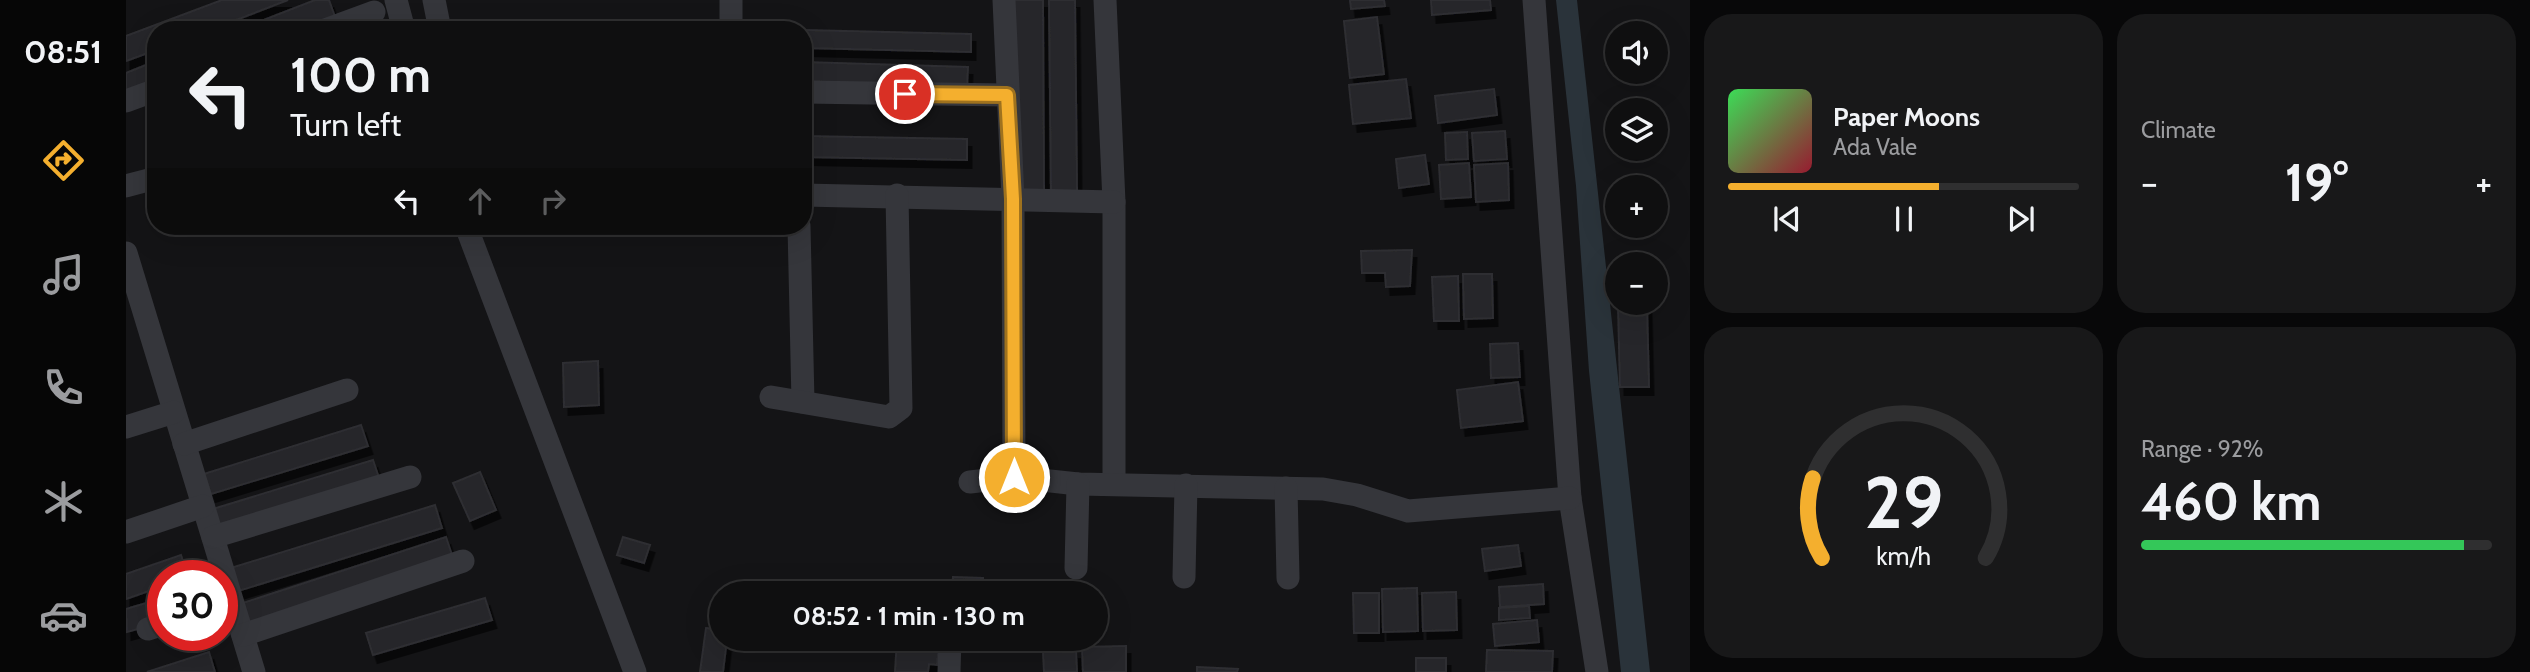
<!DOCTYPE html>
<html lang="en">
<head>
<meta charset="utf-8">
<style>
	body { margin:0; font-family:Cabin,sans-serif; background:#181819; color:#f1f3f6; height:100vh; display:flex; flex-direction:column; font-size:26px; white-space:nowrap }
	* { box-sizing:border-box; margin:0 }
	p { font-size:23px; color:#9b9c9f }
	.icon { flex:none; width:38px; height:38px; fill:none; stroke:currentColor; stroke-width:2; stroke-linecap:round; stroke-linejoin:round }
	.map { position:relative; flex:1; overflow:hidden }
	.details { display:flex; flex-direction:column; gap:14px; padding:14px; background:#080809; width:840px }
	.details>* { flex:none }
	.guide { position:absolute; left:21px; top:21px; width:665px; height:214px; border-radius:28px; box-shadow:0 7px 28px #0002,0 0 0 2px #2f2f30; background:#0f0f10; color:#f1f3f6; overflow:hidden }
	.controls { position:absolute; left:1479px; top:21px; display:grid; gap:14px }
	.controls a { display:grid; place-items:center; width:63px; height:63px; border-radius:50%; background:#0f0f10; box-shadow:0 7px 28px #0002,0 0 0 2px #2f2f30; font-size:35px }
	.speed { position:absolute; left:21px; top:560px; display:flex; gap:14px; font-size:35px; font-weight:700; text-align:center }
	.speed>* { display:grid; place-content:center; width:91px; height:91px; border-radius:50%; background:#0f0f10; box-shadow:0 7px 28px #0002,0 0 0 2px #2f2f30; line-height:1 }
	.speed .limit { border:10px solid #d22; background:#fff; color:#111 }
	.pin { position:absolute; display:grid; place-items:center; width:60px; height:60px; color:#fff; margin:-30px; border:4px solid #fff; border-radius:50%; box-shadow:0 2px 7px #0007 }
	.me { position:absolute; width:77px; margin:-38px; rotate:0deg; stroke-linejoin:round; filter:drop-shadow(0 0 5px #0008) }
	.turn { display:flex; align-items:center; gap:24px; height:147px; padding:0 28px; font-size:32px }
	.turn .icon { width:91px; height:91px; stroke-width:2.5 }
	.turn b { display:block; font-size:49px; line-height:60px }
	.lanes { display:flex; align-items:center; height:66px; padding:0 28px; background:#0003; justify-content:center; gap:35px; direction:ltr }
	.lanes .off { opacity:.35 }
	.big { font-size:52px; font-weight:800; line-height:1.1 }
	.details .tile { flex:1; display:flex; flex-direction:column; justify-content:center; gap:10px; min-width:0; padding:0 24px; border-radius:28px; background:#181819 }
	.details .dial { align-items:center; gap:0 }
	.dial svg { height:182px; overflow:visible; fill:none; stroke:#2f2f30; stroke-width:7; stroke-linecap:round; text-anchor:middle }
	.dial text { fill:#f1f3f6; stroke:none }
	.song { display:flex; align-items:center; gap:21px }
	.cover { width:84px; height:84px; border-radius:10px; background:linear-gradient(135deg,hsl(130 70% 55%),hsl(350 70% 35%)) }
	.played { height:7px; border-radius:4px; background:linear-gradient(90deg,#f4af2e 60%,#2f2f30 60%) }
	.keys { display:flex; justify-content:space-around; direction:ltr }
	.heat { display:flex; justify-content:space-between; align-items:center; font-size:38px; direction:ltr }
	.charge { height:10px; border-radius:5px; background:linear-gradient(90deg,#34c759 92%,#2f2f30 0) }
	.details .tiles { flex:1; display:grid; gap:14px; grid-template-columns:repeat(2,1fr) }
	.trip { position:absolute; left:583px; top:581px; width:399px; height:70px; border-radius:35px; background:#0f0f10; box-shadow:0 7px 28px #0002,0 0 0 2px #2f2f30; font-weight:800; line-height:70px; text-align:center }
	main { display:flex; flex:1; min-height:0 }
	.dock { display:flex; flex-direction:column; width:126px; justify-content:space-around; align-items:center; background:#060606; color:#9b9c9f }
	.dock .icon { width:49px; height:49px }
	.dock .on { color:#f4af2e }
	.dock b { font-size:32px; color:#f1f3f6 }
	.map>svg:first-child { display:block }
	.water { fill:#2a333a }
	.building { fill:#27272a; stroke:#2e2e32; stroke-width:2; filter:url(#shadow) }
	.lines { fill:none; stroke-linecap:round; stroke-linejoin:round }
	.minor { stroke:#35363b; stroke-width:23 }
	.route-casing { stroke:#9f721e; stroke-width:18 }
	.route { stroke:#f4af2e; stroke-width:12 }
</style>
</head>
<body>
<main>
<nav class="dock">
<b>08:51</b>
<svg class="icon on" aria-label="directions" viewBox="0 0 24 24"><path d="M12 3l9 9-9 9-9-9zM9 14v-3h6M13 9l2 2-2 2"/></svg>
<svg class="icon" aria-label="music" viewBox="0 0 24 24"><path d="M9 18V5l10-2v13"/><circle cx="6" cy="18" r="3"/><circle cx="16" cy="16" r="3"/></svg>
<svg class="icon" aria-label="phone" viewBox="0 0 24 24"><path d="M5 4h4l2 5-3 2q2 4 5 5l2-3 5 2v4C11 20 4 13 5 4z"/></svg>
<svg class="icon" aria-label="climate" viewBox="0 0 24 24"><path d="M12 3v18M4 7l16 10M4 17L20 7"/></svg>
<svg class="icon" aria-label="car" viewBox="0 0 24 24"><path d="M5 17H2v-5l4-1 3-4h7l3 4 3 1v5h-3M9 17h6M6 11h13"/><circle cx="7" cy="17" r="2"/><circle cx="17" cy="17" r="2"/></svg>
</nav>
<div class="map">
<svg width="1564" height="672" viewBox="0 0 1564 672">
	<defs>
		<filter id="shadow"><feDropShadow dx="4.5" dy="8" stdDeviation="0" flood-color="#0009"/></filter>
	</defs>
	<rect width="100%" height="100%" fill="#141416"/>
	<!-- water -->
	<path class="water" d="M1430,0H1451L1524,672H1495L1463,371L1450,186Z"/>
	<!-- building -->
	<g class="building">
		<path d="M96,0H162L84,30H30V50L0,61V36Z"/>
		<path d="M189,0H203L209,17L175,30H112Z"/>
		<path d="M888,0H917L918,191H888Z"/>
		<path d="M923,0H949L951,191H925Z"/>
		<path d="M1224,0H1258L1259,6L1225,9Z"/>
		<path d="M1305,0H1364L1365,10L1306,15Z"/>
		<path d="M1251,17L1258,74L1224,78L1218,21Z"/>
		<path d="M677,30L845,34V52L677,48Z"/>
		<path d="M30,61V86L0,97V73Z"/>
		<path d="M677,62L842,67L841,87L677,81Z"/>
		<path d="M1280,79L1285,118L1227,124L1223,85Z"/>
		<path d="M1368,89L1371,115L1312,123L1309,96Z"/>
		<path d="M1379,131L1381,159L1348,161L1346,133Z"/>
		<path d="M1341,132L1342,159L1320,160L1319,133Z"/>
		<path d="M677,136L841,139V160L677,157Z"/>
		<path d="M1299,155L1303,184L1273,188L1270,159Z"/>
		<path d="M1343,163L1345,197L1315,199L1313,165Z"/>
		<path d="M1382,163L1383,200L1350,202L1348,165Z"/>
		<path d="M1286,250L1284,286L1260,287L1259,273H1236L1235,251Z"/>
		<path d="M1337,274H1366L1367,318L1338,319Z"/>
		<path d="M1332,276L1333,321H1308L1306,277Z"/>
		<path d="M1521,305L1523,387H1494L1492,306Z"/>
		<path d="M1392,343L1394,377L1365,378L1364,344Z"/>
		<path d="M472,361L473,405L438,407L437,363Z"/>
		<path d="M1392,382L1397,421L1335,428L1331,390Z"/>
		<path d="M235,425L242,446L85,494L78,474Z"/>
		<path d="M247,460L254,481L93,529L87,509Z"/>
		<path d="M354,472L370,510L344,521L327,483Z"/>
		<path d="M309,505L316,528L112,591L105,568Z"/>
		<path d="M320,537L327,558L121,625L114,604Z"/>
		<path d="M497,537L524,545L518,563L491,555Z"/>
		<path d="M1392,545L1395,566L1359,571L1356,549Z"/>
		<path d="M55,555L62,576H37V586L0,599V574Z"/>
		<path d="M827,577L857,578L856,593H826Z"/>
		<path d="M1417,584L1418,604L1374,607L1373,587Z"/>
		<path d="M1291,588L1292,631L1257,632L1256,589Z"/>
		<path d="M1330,592L1331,630L1297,631L1296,593Z"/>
		<path d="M1227,593H1253V633H1228Z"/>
		<path d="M37,598V622L1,632L0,609Z"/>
		<path d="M359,598L366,620L247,655L240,633Z"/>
		<path d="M1403,606L1404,618L1373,620V608Z"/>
		<path d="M1411,620L1413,642L1369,646L1367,624Z"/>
		<path d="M580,628L595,630V639H601L597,672H574Z"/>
		<path d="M771,639L813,643L811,665L803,664L802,672H769Z"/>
		<path d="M1000,646V672H957L956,647Z"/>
		<path d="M1361,650L1427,651L1426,672H1360Z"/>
		<path d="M950,651L951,672H918L917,652Z"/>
		<path d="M83,652L89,672H21Z"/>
		<rect x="1290" y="658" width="30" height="14"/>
		<path d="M1071,667L1112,669L1111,672H1071Z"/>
	</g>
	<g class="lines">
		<!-- minor -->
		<g class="minor">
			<path d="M270,0L278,30"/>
			<path d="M308,0L314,30"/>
			<path d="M605,0V30"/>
			<path d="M878,0L887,199L888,477"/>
			<path d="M979,0L988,202V483"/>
			<path d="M1408,0L1444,498L1471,672"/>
			<path d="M199,30L248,12"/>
			<path d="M677,92L881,95"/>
			<path d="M0,101L30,90"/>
			<path d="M0,186L30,178"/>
			<path d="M677,195L988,202"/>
			<path d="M340,226L509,672"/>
			<path d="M673,226L677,402"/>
			<path d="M0,253L128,672"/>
			<path d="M645,397L763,417L775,408L771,195"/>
			<path d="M0,427L48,412"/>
			<path d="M58,444L221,390"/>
			<path d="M844,482L888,477L952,484L1197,489L1231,495L1282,511L1444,498"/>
			<path d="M1160,488L1162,578"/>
			<path d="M0,532L77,506"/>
			<path d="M87,537L284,477"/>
			<path d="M950,568L952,484"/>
			<path d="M1058,577L1060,485"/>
			<path d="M22,629L37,624"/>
			<path d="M117,635L337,561"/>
			<path d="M823,672L824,639"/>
		</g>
	</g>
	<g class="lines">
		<!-- route casing -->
		<g class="route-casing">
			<path id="route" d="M779,94L881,95L887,199L888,477"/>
		</g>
		<!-- route -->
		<use href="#route" class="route"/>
	</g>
</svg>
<div class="controls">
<a><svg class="icon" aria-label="sound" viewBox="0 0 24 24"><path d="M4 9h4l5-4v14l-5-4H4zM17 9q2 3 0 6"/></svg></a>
<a><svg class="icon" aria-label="layers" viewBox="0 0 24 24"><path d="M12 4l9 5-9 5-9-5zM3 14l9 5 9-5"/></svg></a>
<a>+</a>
<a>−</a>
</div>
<div class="speed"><div class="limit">30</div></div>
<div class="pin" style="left:779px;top:94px;background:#d93025"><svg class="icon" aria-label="arrive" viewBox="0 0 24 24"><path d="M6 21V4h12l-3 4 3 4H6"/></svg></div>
<svg class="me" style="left:888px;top:477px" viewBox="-20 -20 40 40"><circle r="17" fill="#f4af2e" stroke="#fff" stroke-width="3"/><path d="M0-11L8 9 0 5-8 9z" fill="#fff"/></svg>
<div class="trip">08:52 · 1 min · 130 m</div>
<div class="guide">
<div class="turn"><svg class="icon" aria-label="left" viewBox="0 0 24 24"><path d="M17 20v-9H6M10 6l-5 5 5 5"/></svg><div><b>100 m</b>Turn left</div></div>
<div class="lanes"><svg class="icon" aria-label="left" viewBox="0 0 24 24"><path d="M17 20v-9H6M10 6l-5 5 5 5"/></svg><svg class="icon off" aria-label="ahead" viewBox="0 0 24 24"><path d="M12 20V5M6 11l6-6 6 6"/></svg><svg class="icon off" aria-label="right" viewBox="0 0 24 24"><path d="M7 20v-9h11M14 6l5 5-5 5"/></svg></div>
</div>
</div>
<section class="details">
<div class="tiles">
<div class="tile">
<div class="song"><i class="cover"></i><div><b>Paper Moons</b><p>Ada Vale</p></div></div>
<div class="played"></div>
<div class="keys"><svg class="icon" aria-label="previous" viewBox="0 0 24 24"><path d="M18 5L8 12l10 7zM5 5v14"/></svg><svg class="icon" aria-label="pause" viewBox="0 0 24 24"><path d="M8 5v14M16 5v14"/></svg><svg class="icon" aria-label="next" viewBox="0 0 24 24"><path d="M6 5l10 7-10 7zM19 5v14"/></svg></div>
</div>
<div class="tile"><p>Climate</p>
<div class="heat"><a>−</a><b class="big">19°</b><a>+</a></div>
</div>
<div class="tile dial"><svg viewBox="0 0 100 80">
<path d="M14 69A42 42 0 1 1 86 69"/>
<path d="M14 69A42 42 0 0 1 10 34" stroke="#f4af2e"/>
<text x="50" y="56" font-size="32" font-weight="700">29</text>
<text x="50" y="72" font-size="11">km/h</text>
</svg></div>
<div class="tile"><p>Range · 92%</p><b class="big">460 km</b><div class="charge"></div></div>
</div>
</section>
</main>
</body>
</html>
